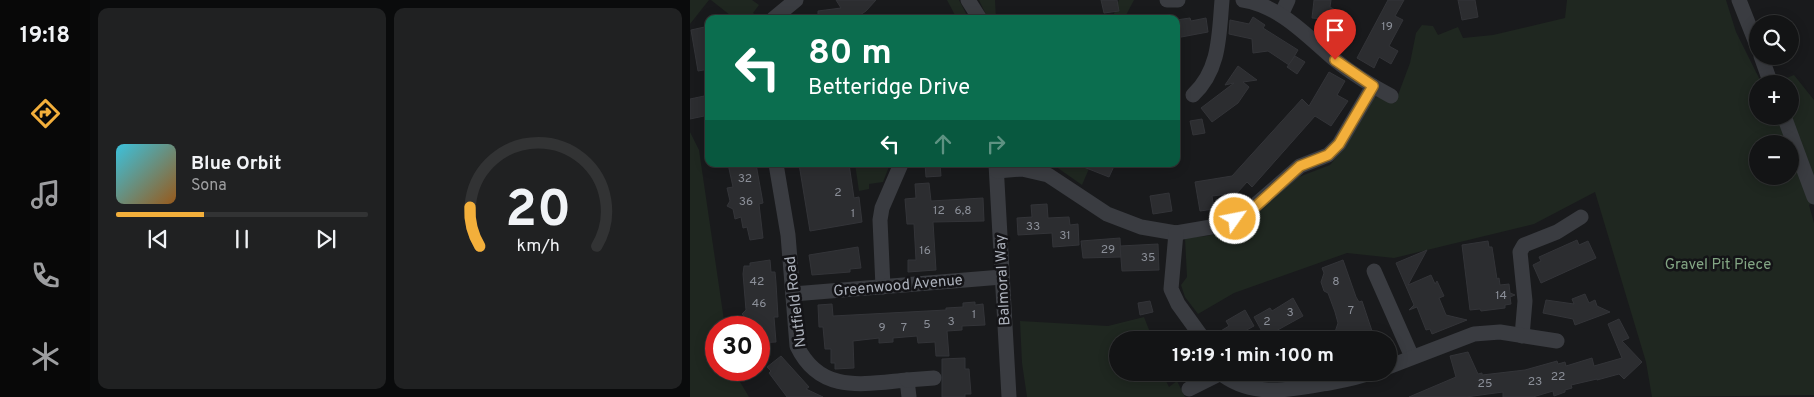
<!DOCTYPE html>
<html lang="en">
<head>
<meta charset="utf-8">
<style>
	body { margin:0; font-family:Overpass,sans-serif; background:#202122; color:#f1f3f6; height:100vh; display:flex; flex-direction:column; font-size:19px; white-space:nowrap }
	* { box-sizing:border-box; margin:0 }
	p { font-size:16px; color:#9d9ea0 }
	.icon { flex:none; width:28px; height:28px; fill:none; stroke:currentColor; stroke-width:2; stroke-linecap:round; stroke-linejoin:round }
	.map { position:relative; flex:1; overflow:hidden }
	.side { display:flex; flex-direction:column; gap:8px; padding:8px; background:#0a0b0c; width:600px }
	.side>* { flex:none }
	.hud { position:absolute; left:15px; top:15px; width:475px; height:152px; border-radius:10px; box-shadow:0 2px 12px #0003,0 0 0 1px #323334; background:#0b6e4f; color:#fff; overflow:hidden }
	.tools { position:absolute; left:1059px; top:15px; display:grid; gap:10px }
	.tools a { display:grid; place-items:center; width:50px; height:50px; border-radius:50%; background:#131415; box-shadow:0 2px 12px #0003,0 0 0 1px #323334; font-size:25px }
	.speed { position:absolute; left:15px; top:316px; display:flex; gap:10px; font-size:25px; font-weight:700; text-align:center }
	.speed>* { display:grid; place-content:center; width:65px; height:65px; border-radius:50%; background:#131415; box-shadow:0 2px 12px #0003,0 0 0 1px #323334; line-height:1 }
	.speed .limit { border:8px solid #d22; background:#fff; color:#111 }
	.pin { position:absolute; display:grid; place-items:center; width:42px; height:42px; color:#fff; margin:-51px -21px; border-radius:50% 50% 50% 0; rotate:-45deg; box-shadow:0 0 5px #0007 }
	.pin .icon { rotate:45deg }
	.me { position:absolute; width:55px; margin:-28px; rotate:57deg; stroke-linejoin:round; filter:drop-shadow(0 0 4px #0008) }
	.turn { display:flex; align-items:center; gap:18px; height:105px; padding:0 20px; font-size:22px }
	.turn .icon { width:65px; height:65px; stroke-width:2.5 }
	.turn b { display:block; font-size:35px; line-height:42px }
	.lanes { display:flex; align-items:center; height:48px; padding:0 20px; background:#0003; justify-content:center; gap:25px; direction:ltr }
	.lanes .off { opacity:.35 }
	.side .tile { flex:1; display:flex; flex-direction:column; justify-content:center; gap:8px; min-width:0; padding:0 18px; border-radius:10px; background:#202122 }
	.side .dial { align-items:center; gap:0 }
	.dial svg { height:130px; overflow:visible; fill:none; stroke:#323334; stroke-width:7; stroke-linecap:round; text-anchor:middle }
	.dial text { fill:#f1f3f6; stroke:none }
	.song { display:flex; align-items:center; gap:15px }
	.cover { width:60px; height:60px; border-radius:8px; background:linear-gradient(135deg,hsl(190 70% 55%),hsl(30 70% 35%)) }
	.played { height:5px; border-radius:2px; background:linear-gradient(90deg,#f3af3b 35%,#323334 35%) }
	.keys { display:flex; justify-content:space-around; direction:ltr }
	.side .tiles { flex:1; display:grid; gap:8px; grid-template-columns:repeat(2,1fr) }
	.trip { position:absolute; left:419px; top:331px; width:288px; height:50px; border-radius:25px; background:#131415; box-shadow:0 2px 12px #0003,0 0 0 1px #323334; font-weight:700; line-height:50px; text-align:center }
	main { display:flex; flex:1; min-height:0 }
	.dock { display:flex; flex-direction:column; width:90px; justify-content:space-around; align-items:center; background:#080808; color:#9d9ea0 }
	.dock .icon { width:35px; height:35px }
	.dock .on { color:#f3af3b }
	.dock b { font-size:22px; color:#f1f3f6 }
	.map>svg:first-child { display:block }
	.green { fill:#1f2720; fill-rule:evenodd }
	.building { fill:#2c2d30; stroke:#333438 }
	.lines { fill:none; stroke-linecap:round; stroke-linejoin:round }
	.minor { stroke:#3a3c41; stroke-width:15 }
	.route-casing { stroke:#9e7226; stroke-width:12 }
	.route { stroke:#f3af3b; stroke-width:9 }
	.labels { text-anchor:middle; stroke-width:5; stroke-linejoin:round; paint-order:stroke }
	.number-label { font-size:12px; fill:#8b8f98 }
	.park-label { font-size:15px; fill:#83a684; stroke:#141417 }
	.street-label { font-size:15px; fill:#acb1bb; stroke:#141417 }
</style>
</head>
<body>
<main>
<nav class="dock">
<b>19:18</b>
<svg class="icon on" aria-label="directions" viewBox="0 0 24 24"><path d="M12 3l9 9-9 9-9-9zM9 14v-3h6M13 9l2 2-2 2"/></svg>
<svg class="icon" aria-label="music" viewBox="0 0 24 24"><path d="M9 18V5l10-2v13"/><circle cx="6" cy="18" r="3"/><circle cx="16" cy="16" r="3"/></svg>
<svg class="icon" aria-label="phone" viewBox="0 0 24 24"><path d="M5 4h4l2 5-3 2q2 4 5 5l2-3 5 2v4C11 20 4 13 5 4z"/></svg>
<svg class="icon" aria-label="climate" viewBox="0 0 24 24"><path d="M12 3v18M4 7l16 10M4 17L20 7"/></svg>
</nav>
<section class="side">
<div class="tiles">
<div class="tile">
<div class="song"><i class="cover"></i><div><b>Blue Orbit</b><p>Sona</p></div></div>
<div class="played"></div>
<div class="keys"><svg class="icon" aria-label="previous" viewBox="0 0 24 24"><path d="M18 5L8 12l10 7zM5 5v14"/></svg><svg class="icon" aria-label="pause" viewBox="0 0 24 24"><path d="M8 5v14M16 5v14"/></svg><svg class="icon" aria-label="next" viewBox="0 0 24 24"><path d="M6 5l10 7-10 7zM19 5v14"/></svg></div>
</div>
<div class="tile dial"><svg viewBox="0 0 100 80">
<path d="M14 69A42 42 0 1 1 86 69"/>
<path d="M14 69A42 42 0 0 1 8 45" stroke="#f3af3b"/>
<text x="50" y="56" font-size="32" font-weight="700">20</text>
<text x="50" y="72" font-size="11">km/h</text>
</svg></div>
</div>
</section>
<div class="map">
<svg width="1124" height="397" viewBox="0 0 1124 397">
	<rect width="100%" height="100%" fill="#191a1c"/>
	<!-- green -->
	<g class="green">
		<path d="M0,0H19L0,24Z"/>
		<path d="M21,0H62L69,5L63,13L71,19H45Z"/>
		<path d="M257,0H269L279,19H267Z"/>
		<path d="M289,0H305L306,19H298Z"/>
		<path d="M429,0H444L434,19H422Z"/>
		<path d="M877,0H1036L1046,32L1072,84H1068V116H1100V84H1082L1104,75L1124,100V201L1119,205L1124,223V395L962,397L956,362L905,192L844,224L704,258L657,253L544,293L508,314L495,297L491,285L497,277L495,238L517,236L532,232L567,214L601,180L640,165L653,149L680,102L686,97L694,98L705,103L720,63L726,33L732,25L743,26L748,35L768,27L773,38L803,35L875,18ZM1068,144H1100V176H1068Z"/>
		<path d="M0,132L9,150L35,327L26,328V370H43L59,397H0Z"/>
		<path d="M165,164H200L193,182L179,184V189L169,191Z"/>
		<path d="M366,164H401L392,185L365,166Z"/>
		<path d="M454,317L463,340H428V372L472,373L479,387L487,381L495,397H337L332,363L330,321L418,326Z"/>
	</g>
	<!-- building -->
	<g class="building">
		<path d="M146,0H186L176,11L164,19H128V11L151,8Z"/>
		<path d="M411,0H427L429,11L414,13Z"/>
		<path d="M624,0H641L640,7L656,16L649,29L632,19L622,18Z"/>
		<path d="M698,0H714L705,16L713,20L699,46L708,51L701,64L689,57L684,68L667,58Z"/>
		<path d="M768,0H785L788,17L772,20Z"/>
		<path d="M563,17L575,25L573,28L608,50L599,65L578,51L563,53L562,39L539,34L540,20L559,24Z"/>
		<path d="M500,18L501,21L516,18L518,32L486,38V20Z"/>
		<path d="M19,26V69L8,71L1,30Z"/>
		<path d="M605,56L615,62L607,74L597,67Z"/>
		<path d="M548,66L567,80L553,82L559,87L548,103L522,122L511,108L544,83L535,85Z"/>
		<path d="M639,72L655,81L647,95L658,101L641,126L625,116L562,187L557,182L547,193L522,196L524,209L510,211L505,182L542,176L612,99L619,106Z"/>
		<path d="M19,95V115L0,119V99Z"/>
		<path d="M512,119L515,133L503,135L500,121Z"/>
		<path d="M38,164H66L73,203L69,204L73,238L60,240L57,227L53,228L51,217L45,219L43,209L37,206L40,201L37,188L43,187Z"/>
		<path d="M109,164H159L164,198L169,197L172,222L120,231Z"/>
		<path d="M235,164H250L251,176L236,177Z"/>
		<path d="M386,164H425L419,177Z"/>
		<path d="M239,183L241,201L293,198L294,221L243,222L246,270L218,272V260H226L224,224H217L215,199L226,198L225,184Z"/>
		<path d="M479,193L482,211L463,214L460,196Z"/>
		<path d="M357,204L358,218L379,217L380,225L388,224L389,245L363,247L362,233L328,235L327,218L342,217L341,205Z"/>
		<path d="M430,238L431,257L393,258L391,241Z"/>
		<path d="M887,240L889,245L898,241L906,258L851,283L843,265L851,261L849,257Z"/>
		<path d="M798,241L799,247H802L807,279L809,278L810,285L819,284L820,293L825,295L820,297L821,304L815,305V308L791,311L790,309L780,310L772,245Z"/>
		<path d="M468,244L469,270L432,271L430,246Z"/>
		<path d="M168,247L171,268L160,269V272L122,275L119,255Z"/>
		<path d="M737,250L718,285L741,275L745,284L747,281L754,296L749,298L756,315L777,320L742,334L740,329L736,330L727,307L719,310L724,305L706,263Z"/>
		<path d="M80,260L81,272H85L86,283L88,317H84L86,342L69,343V328H57L56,318L52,314L56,310L53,274L54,266H60V263Z"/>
		<path d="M653,260L666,297L669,302L672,301L685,340H648L645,332L648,323L645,312L638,293L634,291L631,282L634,273L632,268Z"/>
		<path d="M895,294L899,303L905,300L907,306L920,312L885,325L883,319L853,313L856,300L884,304L882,299Z"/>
		<path d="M603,298L613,316L575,337L564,317L580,308L582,311Z"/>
		<path d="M460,301L463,312L450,315L448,303Z"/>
		<path d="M285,302V305L293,304L295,325L272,326V330L257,331L259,356H246L245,342L228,343L227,336L203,338V342L189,343V338L163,341L164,368L145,369V363H141V349H135L133,327H129L128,305L142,304L143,316L256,310V308L273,307V303Z"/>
		<path d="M555,310L564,326L546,336L549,340H534L529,332L539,326L536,321Z"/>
		<path d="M929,319L939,338L932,341L952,362L934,379L929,374L907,380V379L881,385L882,388L875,390V392L864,396L863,391L843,397H813V392L776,397H719L766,377L760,356L778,352L788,374L792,373V375L835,370L867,361L868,364L875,362L876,366L902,358L904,366L932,358L918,324Z"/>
		<path d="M91,356L119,387L116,389L133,397H97L79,373L81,371L77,367Z"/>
		<path d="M275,358V369H279L281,394H275V397H252V359Z"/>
	</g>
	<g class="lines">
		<!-- minor -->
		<g class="minor">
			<path d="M278,0L290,19"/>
			<path d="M477,0H488"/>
			<path d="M1049,0L1068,48"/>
			<path d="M591,15L598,0"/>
			<path d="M83,19L106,0"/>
			<path d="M1071,56L1081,84"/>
			<path d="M683,86L701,96"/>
			<path d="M503,95C530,70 529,35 532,0"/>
			<path d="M1094,116L1124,197"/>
			<path d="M86,164L98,235L107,346C130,394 173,384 217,380L219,397"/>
			<path d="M306,164L319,397"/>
			<path d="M307,171L332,169L358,175L417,214L451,227L486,233L527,226L563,207L610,166L638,155L649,144L683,86C670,78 656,69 644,59C617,36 590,6 553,0"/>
			<path d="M486,233L481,289L488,304L514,340"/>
			<path d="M684,271L722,357"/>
			<path d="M193,287L190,220L192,208L211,164"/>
			<path d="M103,294L312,277"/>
			<path d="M832,336L835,301L830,252L834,245L867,232L891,217"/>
			<path d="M698,367L784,334L810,332L867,341"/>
			<path d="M529,372C559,397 596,391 633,384C650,381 666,379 682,372"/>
			<path d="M217,380L244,378"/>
			<path d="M499,389L529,374"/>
		</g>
	</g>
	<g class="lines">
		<!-- route casing -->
		<g class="route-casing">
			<path id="route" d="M545,219L564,208L610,166L638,155L649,144L683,86L645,60"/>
		</g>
		<!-- route -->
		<use href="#route" class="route"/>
	</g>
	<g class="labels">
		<!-- number labels -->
		<g class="number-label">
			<text x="697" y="30">19</text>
			<text x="55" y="182">32</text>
			<text x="148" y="196">2</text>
			<text x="56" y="205">36</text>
			<text x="249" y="214">12</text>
			<text x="273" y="214">6,8</text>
			<text x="163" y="217">1</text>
			<text x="343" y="230">33</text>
			<text x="375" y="239">31</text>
			<text x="418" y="253">29</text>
			<text x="235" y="254">16</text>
			<text x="458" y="261">35</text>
			<text x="67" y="285">42</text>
			<text x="646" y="285">8</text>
			<text x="811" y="299">14</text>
			<text x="69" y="307">46</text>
			<text x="661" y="314">7</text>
			<text x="600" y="316">3</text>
			<text x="284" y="318">1</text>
			<text x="261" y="325">3</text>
			<text x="577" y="325">2</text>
			<text x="237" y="328">5</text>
			<text x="192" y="331">9</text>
			<text x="214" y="331">7</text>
			<text x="868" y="380">22</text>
			<text x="845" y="385">23</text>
			<text x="795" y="387">25</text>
		</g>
		<!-- park labels -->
		<g class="park-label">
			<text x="1028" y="269">Gravel Pit Piece</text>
		</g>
		<!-- street labels -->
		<g class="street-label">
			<text transform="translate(312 280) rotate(-93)" y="5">Balmoral Way</text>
			<text transform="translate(208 285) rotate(-5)" y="5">Greenwood Avenue</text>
			<text transform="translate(105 302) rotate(-97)" y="5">Nutfield Road</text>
		</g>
	</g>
</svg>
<div class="tools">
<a><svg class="icon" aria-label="search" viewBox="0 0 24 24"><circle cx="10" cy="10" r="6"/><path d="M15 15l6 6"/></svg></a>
<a>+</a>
<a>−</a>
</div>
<div class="speed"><div class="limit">30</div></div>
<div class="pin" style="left:645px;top:60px;background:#d93025"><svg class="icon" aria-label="arrive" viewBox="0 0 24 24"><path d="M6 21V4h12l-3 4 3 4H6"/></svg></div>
<svg class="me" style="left:545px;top:219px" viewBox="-20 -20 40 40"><circle r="17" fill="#f3af3b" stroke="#fff" stroke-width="3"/><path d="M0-11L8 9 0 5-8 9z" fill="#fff"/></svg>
<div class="trip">19:19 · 1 min · 100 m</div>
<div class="hud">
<div class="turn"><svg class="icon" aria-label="left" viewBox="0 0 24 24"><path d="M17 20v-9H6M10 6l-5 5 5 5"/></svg><div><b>80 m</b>Betteridge Drive</div></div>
<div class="lanes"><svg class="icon" aria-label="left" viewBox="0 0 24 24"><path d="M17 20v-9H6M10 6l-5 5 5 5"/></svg><svg class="icon off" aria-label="ahead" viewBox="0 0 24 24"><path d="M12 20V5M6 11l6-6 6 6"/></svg><svg class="icon off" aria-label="right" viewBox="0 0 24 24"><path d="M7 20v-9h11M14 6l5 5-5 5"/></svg></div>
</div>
</div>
</main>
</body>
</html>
